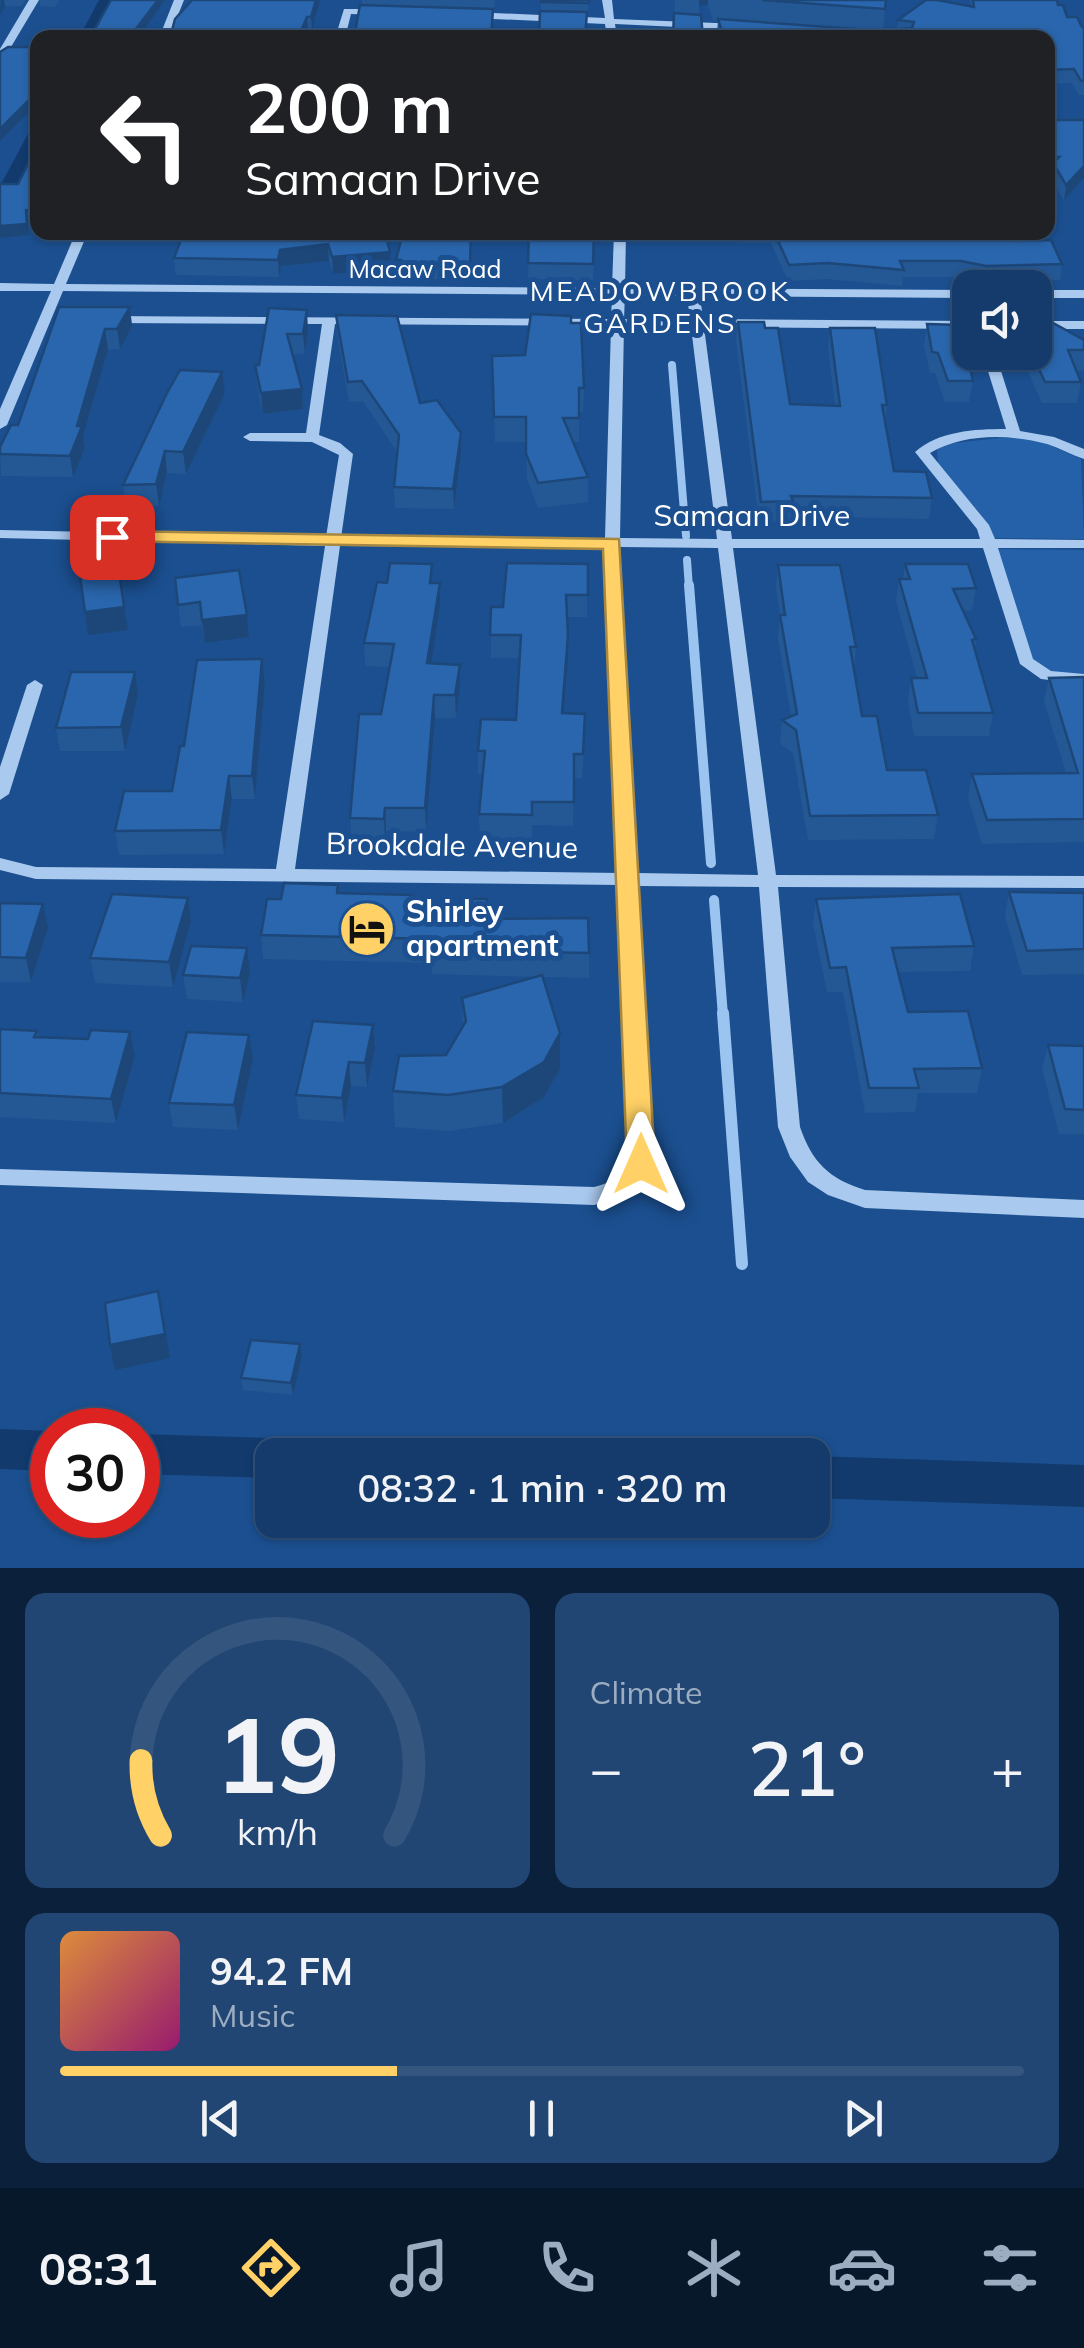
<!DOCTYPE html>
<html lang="en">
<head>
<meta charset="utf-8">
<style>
	body { margin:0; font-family:Mulish,sans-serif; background:#214673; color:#f1f3f6; height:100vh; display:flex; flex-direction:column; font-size:38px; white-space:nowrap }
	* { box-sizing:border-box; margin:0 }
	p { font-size:32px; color:#9dadc1 }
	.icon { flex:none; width:55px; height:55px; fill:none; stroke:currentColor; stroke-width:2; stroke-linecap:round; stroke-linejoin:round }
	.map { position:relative; height:1568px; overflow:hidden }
	.side { display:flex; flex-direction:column; gap:25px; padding:25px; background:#0b203b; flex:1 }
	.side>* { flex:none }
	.hud { position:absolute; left:30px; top:30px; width:1025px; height:210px; border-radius:20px; box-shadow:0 2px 8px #0004,0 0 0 2px #33557e; background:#202124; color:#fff; overflow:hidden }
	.tools { position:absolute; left:952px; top:270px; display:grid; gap:20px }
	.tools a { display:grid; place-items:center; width:100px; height:100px; border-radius:20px; background:#143b6b; box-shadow:0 2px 8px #0004,0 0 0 2px #33557e; font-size:50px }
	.speed { position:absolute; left:30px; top:1408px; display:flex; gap:20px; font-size:50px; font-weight:700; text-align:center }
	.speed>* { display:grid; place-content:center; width:130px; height:130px; border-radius:50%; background:#143b6b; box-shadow:0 2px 8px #0004,0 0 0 2px #33557e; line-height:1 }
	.speed .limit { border:15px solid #d22; background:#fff; color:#111 }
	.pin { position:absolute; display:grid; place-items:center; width:85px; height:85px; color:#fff; margin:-42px; border-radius:20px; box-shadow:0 5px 15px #0006 }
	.me { position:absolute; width:110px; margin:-55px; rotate:0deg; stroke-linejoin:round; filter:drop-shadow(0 0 8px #0008) }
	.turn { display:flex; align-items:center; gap:35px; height:210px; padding:0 50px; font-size:45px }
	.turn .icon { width:130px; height:130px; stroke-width:2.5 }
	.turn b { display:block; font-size:70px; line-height:85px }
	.big { font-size:75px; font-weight:600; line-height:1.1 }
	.side .card { flex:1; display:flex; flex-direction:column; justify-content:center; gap:15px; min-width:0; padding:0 35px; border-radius:20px; background:#214673 }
	.side .dial { align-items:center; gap:0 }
	.dial svg { height:260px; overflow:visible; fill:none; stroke:#33557e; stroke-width:7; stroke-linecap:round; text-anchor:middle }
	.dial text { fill:#f1f3f6; stroke:none }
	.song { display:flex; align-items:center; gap:30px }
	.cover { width:120px; height:120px; border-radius:15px; background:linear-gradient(135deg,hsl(30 70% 55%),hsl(320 70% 35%)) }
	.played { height:10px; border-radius:5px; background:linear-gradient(90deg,#ffd166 35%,#33557e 35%) }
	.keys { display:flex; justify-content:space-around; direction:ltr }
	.heat { display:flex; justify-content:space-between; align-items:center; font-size:55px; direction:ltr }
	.side .tiles { flex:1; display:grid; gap:25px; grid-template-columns:1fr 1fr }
	.card:last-child { grid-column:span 2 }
	.trip { position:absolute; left:255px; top:1438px; width:575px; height:100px; border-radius:20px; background:#143b6b; box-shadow:0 2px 8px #0004,0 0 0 2px #33557e; font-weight:600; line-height:100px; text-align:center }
	.tabs { display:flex; height:160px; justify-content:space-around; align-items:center; background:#08182b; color:#9dadc1 }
	.tabs .icon { width:70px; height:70px }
	.tabs .selected { color:#ffd166 }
	.tabs b { font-size:45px; color:#f1f3f6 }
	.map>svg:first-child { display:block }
	.green { fill:#2461a8 }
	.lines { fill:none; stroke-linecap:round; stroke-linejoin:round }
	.stream-far2 { stroke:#9cc4f0; stroke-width:8 }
	.stream-far1 { stroke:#9cc4f0; stroke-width:10 }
	.stream { stroke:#9cc4f0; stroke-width:12 }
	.canal { fill:#123a6d; fill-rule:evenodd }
	.minor { fill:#a9c9ee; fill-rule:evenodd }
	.wall { fill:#245895 }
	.shaded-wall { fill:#1d4779 }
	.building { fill:#2a66ad; stroke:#1d4779; stroke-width:2.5 }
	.route { fill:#ffd166; stroke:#a68842; stroke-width:2.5 }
	.labels { text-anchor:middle; stroke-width:10; stroke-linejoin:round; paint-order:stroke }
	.far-street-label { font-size:25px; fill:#fff; stroke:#1b4f8f }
	.far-neighbourhood-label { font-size:28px; letter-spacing:2.5px; fill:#fff; stroke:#1b4f8f }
	.street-label { font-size:30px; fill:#fff; stroke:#1b4f8f }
	.poi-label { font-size:30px; font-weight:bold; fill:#fff; stroke:#1b4f8f; text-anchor:start }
</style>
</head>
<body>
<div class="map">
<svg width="1084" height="1568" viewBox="0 0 1084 1568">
	<rect width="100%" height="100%" fill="#1b4f8f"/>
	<!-- green -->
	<g class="green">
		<path d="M1008,437L1038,440L1081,459L1084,539L994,538L979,512L938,464L937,448L946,444Z"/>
		<path d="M997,549L1084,550V674C1065,673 1046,674 1032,659Z"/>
	</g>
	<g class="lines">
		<!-- stream-far2 -->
		<g class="stream-far2">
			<path d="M672,365L686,536"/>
			<path d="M687,560L689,588"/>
		</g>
		<!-- stream-far1 -->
		<g class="stream-far1">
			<path d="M689,585L711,863"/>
			<path d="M714,900L723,1016"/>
		</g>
		<!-- stream -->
		<path class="stream" d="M723,1013L742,1264"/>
		<!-- canal -->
		<g class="canal">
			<path d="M99,0H117L97,38H79Z"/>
			<path d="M38,128V154L11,206L0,212V186L28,134Z"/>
			<path d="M0,1429L52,1431V1471L0,1469Z"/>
			<path d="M138,1434L272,1438L288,1444L293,1455H272V1478L138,1474Z"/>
			<path d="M812,1456L1084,1465V1507L812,1498Z"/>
		</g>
		<!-- minor -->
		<g class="minor">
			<path d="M29,0H39L5,57L0,60V49Z"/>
			<path d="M174,0H184L169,38H159Z"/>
			<path d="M602,0H612L614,19L741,24L746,27L741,30L615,24L617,38H607L605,24L472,18L467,15L472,12L605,18Z"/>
			<path d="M344,9H381L386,12L381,15L351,14L345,38H335Z"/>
			<path d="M76,232H88L66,284L612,288L614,232H626L625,288L970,290V298L700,296L703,319L970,321V329L704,327L732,539H980L977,529L915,452C939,431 974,429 1006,429L982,352H995L1020,431L1054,437L1084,449V459C1071,455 1060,448 1047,444C1010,434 964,433 930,453L989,525L995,539L1084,540V548H998L1033,659L1051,671L1084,674V684L1041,679L1020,664L983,548H733L776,875L1084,876V888L778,887L800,1127C812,1162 829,1179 865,1190L1084,1200V1218L865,1208L828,1195L808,1182L790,1157L778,1127L759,887L639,886L654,1140C650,1179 631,1196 594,1205L0,1185V1169L594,1187C621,1181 629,1166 632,1140L620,885L36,879L0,870V858L36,867L276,869L325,546L0,538V530L326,537L339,455L312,442L250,441L243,437L250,433H306L322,324L111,323L107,322V316L611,319L612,295L63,291L7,425L0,429V409L51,291H0V283L54,284ZM625,295L687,296L690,319H624ZM335,324L611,326L605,538H341L353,454L340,443L319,435ZM624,326L691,327L717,539L620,538ZM340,546L605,547L620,873L295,869ZM620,547L718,548L758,875L638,873Z"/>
			<rect x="1035" y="290" width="49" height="8"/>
			<rect x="1035" y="321" width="49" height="8"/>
			<path d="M35,680L43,685L9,794L0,800V767L27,685Z"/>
		</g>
	</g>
	<!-- wall -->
	<g class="wall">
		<path d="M0,0H26L21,6H5Z"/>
		<path d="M39,0H59L55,7L40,6Z"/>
		<path d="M320,0L312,31L170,38Z"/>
		<path d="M362,0H495L494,9L362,5Z"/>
		<path d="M541,0H589L588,12L541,10Z"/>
		<path d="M675,0H886L883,31L897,29L898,20L971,6L970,0H1057L1058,5L1067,17L1084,27V95H1079L1072,83L1048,84V38H719L717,33L718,20H713L708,5L699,6V15L673,38Z"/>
		<path d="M1048,120H1084L1064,200L1050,178L1051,172H1048Z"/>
		<path d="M38,144V222H28L29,235L0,238V184H18Z"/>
		<path d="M99,232H148L145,240H100Z"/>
		<path d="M385,232L391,269L333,274L329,261L281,266L279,277L176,275L174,258Z"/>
		<path d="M403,232H595L593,280L528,279L529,240H472L470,279H402L401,275L397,276L396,260Z"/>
		<path d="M738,232H1034L1027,240L1062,264L1060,280L983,282L959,277H903L902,286L827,279L788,281L771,243H738Z"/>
		<path d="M59,307H130L132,327L120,349L108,350L83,436L85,448L73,477L1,476L0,447L18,425Z"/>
		<path d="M269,308L308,330L305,354H292L302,389L303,409L263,414L257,386L255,365H259Z"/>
		<path d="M336,315L420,403L461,453L454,509L395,508L394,487L397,452L363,401L349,402L337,334Z"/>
		<path d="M738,322L790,404L835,405L828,347L830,328L887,405L885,422L894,471L932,498L929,519L791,516V522H759L736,341Z"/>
		<path d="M571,323L584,388L583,412H579V442H573L588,477V502L538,508L527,479L526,442H495L492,356L525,355Z"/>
		<path d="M927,324L973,381L969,402H945L935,373H930L924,345Z"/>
		<path d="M1084,340V370L1076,371L1081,382L1077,403H1042L1019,352H1035Z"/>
		<path d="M222,372L225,393L186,474L167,473L159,506H126L123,485Z"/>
		<path d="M588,564L587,617H568V658L564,713L585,737L582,778H574L573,826L532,825V839L480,838L479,814L483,774H478V751L516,720L520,658H491V607H503Z"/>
		<path d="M905,564L976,588L972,610L963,611L976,639L975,650L993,713L989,736H914L908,701L911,678H917L896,601L899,579H903Z"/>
		<path d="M778,565L856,647L854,669L862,716L887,770L938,815L934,839L808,840L793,753L780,744L782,720L791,716L778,638L780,615L776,587Z"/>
		<path d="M175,578L247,615L249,637L205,643L202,625L181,627Z"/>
		<path d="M433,583H440V606L431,664L460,665V687L456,718H435L426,832L386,831L385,842H352L350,818L381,714L390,667L365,666L364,643Z"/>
		<path d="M262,659L265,682L255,799H232L224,854L119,855L115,831L172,791L184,746Z"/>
		<path d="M1084,677V842L982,844L968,798L972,774L1066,773L1044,701L1049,678Z"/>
		<path d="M138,695L125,751H60L56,728Z"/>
		<path d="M1009,892L1084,893V974L1022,975L1005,916Z"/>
		<path d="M339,893L487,919L589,953V978L543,977L560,1033V1069L544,1097L503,1123L449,1131L395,1127L393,1091L446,1055L463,1026L462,998L537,977L432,974L431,963L263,959L261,935L281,899Z"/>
		<path d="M188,898L191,922L173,987L95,983L90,958Z"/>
		<path d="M816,899L974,946L970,971L898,972L908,1012L982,1068L977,1093H918L915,1112L865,1113L843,992H827L813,923Z"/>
		<path d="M0,903L48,928L31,982H0Z"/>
		<path d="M250,972L243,1002L187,999L183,975Z"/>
		<path d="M373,1025L375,1049L367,1087L351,1086L344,1122L299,1119L296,1095Z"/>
		<path d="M0,1029L37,1031L38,1037L88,1039L130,1032L135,1056L116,1123L0,1117Z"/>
		<path d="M1048,1045L1084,1046V1134H1059L1042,1069Z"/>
		<path d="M253,1059L238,1130L173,1127L169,1103Z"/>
		<path d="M300,1344L302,1356L293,1395L243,1390L241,1378Z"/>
	</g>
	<!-- shaded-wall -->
	<g class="shaded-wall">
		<path d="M1,0H4L5,6L0,15Z"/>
		<path d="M158,0H165L138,38H129Z"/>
		<path d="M316,0H320L312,31L311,17Z"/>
		<path d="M699,0H708V5L699,6Z"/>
		<path d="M307,17L308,30L305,38H298Z"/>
		<path d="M38,91V103L0,141V129Z"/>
		<path d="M1084,166V178L1064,200L1066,185Z"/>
		<path d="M26,210L29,235L0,238V226Z"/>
		<path d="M1023,232H1034L1013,256L1016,241Z"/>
		<path d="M328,244L329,261L281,266L279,277L278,260L280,250Z"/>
		<path d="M390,252L391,269L333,274L332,257Z"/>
		<path d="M130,307L132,327L120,349L117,329Z"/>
		<path d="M307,310L308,330L305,354L303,334Z"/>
		<path d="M105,329L108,350L83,436L85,448L73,477L70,456Z"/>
		<path d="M222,372L225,393L186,474L183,452Z"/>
		<path d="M302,389L303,409L263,414L261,393Z"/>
		<path d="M461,433V453L454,509L453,489Z"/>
		<path d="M165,451L167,473L159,506L156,484Z"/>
		<path d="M440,583V606L428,686L427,663Z"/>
		<path d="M124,607L128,630L88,635L85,612Z"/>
		<path d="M247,615L249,637L205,643L202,620Z"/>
		<path d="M568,635V658L562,736V713Z"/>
		<path d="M262,659L265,682L255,799L252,776Z"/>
		<path d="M460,665V687L456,718L455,695Z"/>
		<path d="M135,672L138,695L125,751L121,727Z"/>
		<path d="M434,695L435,718L426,832L425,808Z"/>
		<path d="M229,776L232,799L224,854L221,830Z"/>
		<path d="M385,808L386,831L385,842L384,819Z"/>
		<path d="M188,898L191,922L173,987L169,962Z"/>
		<path d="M43,904L48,928L31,982L26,958Z"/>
		<path d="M247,948L250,972L243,1002L240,978Z"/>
		<path d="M373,1025L375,1049L367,1087L365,1063Z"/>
		<path d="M130,1032L135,1056L116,1123L111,1099Z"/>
		<path d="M560,1033V1069L544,1097L503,1123L502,1087Z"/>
		<path d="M249,1035L253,1059L238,1130L234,1105Z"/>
		<path d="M349,1062L351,1086L344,1122L342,1098Z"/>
		<path d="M163,1316L170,1358L115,1370L110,1345Z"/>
		<path d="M300,1344L302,1356L293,1395L291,1383Z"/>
	</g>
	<!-- building -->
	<g class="building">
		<path d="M111,0H158L129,38H90Z"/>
		<path d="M192,0H316L311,17H307L298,38H170L175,19Z"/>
		<path d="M541,0H589L588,3L541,2Z"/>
		<path d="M762,0H886L885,9Z"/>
		<path d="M926,0H937L974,7L973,0H1057L1058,5H1063L1067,17H1077L1082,27H1084V81H1081L1074,69L1048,70V38H724L718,19L883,31L912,28L914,22L898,20Z"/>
		<path d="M360,5L493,9L491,38H354Z"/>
		<path d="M540,11L587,12L585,38H539Z"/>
		<path d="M674,13L701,15L703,38H673Z"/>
		<path d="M8,47H38V91L0,129V52Z"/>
		<path d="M1048,120H1084V166L1066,185L1053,163L1059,157H1049L1048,155Z"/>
		<path d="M38,144V211L26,210L27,224L0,226V184H18Z"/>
		<path d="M184,232H385L390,252L332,257L328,244L280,250L278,260L174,258Z"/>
		<path d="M403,232H471L470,263L401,264V260H396Z"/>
		<path d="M529,232H594L593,264L528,263Z"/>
		<path d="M774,232H1023L1016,241L1051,240L1062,264L986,266L961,261H900L904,270L828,263L789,265Z"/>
		<path d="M59,307H130L117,329H105L77,426H82L70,456L0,454V447L11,425H18Z"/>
		<path d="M269,308L307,310L303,334H287L302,389L261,393L255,365H259Z"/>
		<path d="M531,314L571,316V323H581L584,388H579V418H563L588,477L538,483L526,454V417H494L492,356L525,355Z"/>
		<path d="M336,315L397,316L420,403L437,400L461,433L453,489L394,487L399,435L362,381L348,382Z"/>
		<path d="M738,322H764L765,328H778L790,404L840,406L830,328H875L887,405H882L894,471L926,472L932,498L791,496L793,501L761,502Z"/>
		<path d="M1035,323H1053L1084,340V350H1068L1081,382H1045L1031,352H1035Z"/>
		<path d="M927,324L961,325L973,381H948L938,353L932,352Z"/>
		<path d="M180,370L222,372L183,452L165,451L156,484L123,485L167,393Z"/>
		<path d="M390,563L432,564L430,583H440L427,663L460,665L455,695H434L425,808H385L384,819L350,818L359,714H381L394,644L364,643L377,582L387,583Z"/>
		<path d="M507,563L588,564V595H566L568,635L562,713L585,714L583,754H574V802H532V815L479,814L485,751H478L481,719L516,720L521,635H490L491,607H503Z"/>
		<path d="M118,564L124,607L85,612L79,569Z"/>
		<path d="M905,564H968L976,588L953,589L976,639L972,640L993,713H918L911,678H927L899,579H910Z"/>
		<path d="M778,565H840L856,647H850L862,716H877L887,770H926L938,815L810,816L796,730L782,720L797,714L780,615H785Z"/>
		<path d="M239,570L247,615L202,620L200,602L178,605L175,578Z"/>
		<path d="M262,659L252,776H229L221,830L115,831L124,791H172L180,746H184L197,660Z"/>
		<path d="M71,672H135L121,727L56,728Z"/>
		<path d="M1084,677V819L987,820L972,774L1078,773L1049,678Z"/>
		<path d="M284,883L338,885L337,893L411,895L419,898L418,907L459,911L461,899H487L485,919L588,918L589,953L431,950L432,939L261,935L267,899H281Z"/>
		<path d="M1009,892L1084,893V949L1027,951Z"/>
		<path d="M112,894L188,898L169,962L90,958Z"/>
		<path d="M960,894L974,946L892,948L908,1012L968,1011L982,1068L914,1069L919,1088H869L846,967L830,968L816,899Z"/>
		<path d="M0,903L43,904L26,958L0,957Z"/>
		<path d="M191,946L247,948L240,978L183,975Z"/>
		<path d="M542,975L560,1033L544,1062L502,1087L448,1095L393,1091L399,1056L446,1055L466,1021L462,998Z"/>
		<path d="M313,1021L373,1025L365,1063L349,1062L342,1098L296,1095Z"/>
		<path d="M0,1029L37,1031L34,1037L88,1039L91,1030L130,1032L111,1099L0,1093Z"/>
		<path d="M187,1032L249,1035L234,1105L169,1103Z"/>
		<path d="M1048,1045L1084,1046V1110L1065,1109Z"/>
		<path d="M158,1291L165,1334L110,1345L105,1303Z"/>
		<path d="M251,1340L300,1344L291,1383L241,1378Z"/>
	</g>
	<!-- route -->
	<path class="route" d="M112,531L619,539L655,1164L651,1172L641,1175L631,1172L627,1164L603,549L105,541V533Z"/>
	<!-- icons -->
	<defs>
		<g id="hotel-disc" transform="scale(2.875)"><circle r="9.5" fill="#ffd166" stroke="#1b4f8f"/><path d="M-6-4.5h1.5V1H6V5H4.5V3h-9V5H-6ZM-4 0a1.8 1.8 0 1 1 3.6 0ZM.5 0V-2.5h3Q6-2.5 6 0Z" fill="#111"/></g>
	</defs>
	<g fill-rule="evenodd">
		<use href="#hotel-disc" x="367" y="929"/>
	</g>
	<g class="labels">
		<!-- far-street labels -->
		<g class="far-street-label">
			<text x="425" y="278">Macaw Road</text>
		</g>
		<!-- far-neighbourhood labels -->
		<g class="far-neighbourhood-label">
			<text x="660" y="301">MEADOWBROOK<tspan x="660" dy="32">GARDENS</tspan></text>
		</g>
		<!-- street labels -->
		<g class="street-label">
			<text x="752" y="526">Samaan Drive</text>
			<text transform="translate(452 846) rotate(1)" y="10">Brookdale Avenue</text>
		</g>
		<!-- poi labels -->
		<g class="poi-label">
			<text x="406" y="922">Shirley<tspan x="406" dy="34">apartment</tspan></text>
		</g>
	</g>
</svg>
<div class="tools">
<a><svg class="icon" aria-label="sound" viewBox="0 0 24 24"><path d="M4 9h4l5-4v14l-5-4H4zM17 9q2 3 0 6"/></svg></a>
</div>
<div class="speed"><div class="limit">30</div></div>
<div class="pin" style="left:112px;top:537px;background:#d93025"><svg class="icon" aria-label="arrive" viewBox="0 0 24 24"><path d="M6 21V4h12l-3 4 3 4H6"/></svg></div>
<svg class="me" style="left:641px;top:1164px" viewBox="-20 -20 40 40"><path d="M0-17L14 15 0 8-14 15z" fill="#ffd166" stroke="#fff" stroke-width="4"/></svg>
<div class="trip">08:32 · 1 min · 320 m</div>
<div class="hud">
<div class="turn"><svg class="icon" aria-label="left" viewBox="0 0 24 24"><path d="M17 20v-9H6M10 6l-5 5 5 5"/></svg><div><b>200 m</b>Samaan Drive</div></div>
</div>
</div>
<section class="side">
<div class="tiles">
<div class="card dial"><svg viewBox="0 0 100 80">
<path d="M14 69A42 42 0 1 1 86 69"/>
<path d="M14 69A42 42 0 0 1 8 46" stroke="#ffd166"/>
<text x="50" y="56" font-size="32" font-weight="700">19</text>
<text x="50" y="72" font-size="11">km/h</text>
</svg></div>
<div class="card"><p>Climate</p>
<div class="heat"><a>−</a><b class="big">21°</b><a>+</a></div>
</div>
<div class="card">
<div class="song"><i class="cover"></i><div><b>94.2 FM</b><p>Music</p></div></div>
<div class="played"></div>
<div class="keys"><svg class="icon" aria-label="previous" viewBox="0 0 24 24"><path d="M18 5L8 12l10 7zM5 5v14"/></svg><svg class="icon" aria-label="pause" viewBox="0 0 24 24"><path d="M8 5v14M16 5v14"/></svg><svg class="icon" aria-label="next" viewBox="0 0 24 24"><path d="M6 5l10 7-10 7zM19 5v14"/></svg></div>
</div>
</div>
</section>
<nav class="tabs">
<b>08:31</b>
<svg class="icon selected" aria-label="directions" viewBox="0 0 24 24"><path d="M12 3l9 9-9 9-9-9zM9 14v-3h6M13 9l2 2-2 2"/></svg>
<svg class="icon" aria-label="music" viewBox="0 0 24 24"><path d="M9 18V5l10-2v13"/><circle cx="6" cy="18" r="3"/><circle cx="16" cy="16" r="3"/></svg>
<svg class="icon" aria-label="phone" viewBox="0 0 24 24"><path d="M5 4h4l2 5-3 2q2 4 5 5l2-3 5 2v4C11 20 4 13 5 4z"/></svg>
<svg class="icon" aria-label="climate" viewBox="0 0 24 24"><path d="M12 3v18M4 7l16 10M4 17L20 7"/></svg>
<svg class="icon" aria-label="car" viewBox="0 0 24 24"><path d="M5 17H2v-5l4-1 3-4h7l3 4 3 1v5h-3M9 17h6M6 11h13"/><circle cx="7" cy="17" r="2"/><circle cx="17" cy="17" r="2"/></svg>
<svg class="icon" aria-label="filters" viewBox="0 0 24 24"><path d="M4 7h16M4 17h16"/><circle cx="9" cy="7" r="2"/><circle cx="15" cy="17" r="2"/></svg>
</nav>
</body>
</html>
